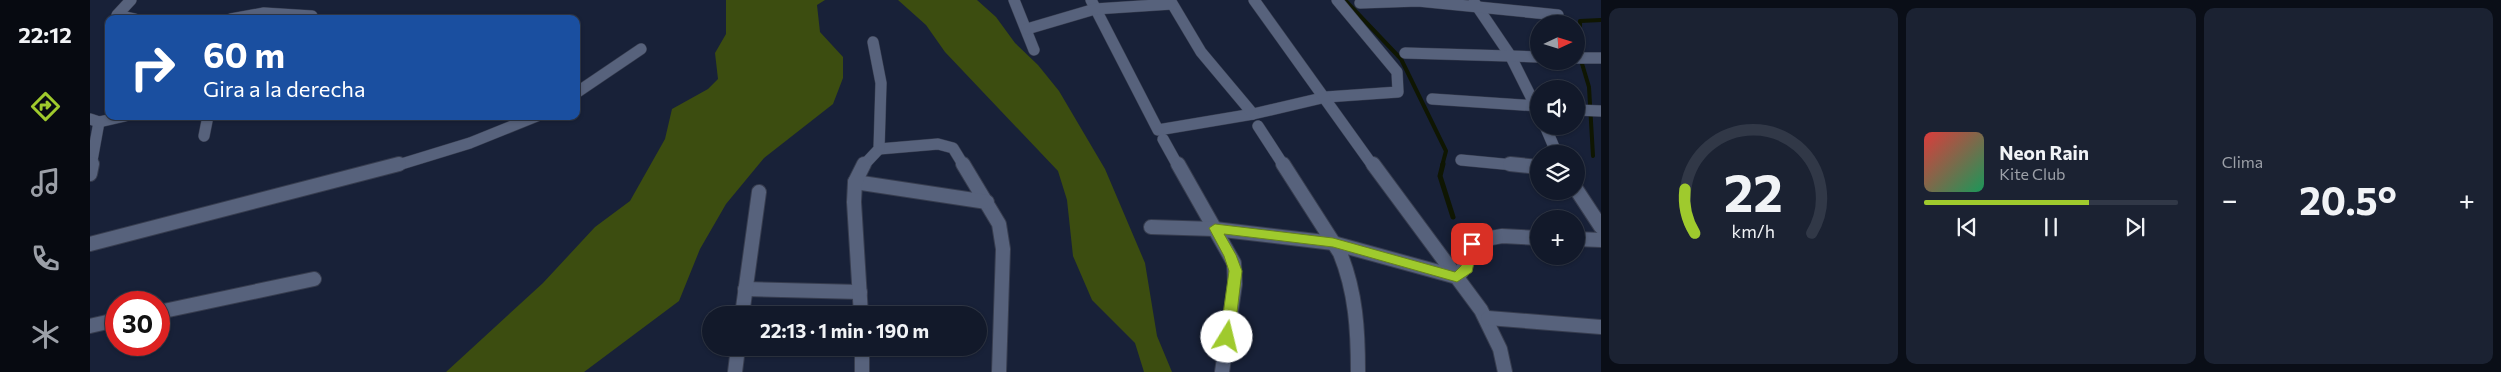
<!DOCTYPE html>
<html lang="es">
<head>
<meta charset="utf-8">
<style>
	body { margin:0; font-family:Commissioner,sans-serif; background:#1b2232; color:#f1f3f6; height:100vh; display:flex; flex-direction:column; font-size:19px; white-space:nowrap }
	* { box-sizing:border-box; margin:0 }
	p { font-size:16px; color:#9ca0a8 }
	.icon { flex:none; width:28px; height:28px; fill:none; stroke:currentColor; stroke-width:2; stroke-linecap:round; stroke-linejoin:round }
	.map { position:relative; flex:1; overflow:hidden }
	.sheet { display:flex; flex-direction:column; gap:8px; padding:8px; background:#0a0e17; width:900px }
	.sheet>* { flex:none }
	.guide { position:absolute; left:15px; top:15px; width:475px; height:105px; border-radius:10px; box-shadow:0 1px 4px #0004,0 0 0 1px #313847; background:#1a4fa0; color:#fff; overflow:hidden }
	.needle { width:32px; rotate:86deg }
	.controls { position:absolute; left:1440px; top:15px; display:grid; gap:10px }
	.controls a { display:grid; place-items:center; width:55px; height:55px; border-radius:50%; background:#12192a; box-shadow:0 1px 4px #0004,0 0 0 1px #313847; font-size:25px }
	.speed { position:absolute; left:15px; top:291px; display:flex; gap:10px; font-size:25px; font-weight:700; text-align:center }
	.speed>* { display:grid; place-content:center; width:65px; height:65px; border-radius:50%; background:#12192a; box-shadow:0 1px 4px #0004,0 0 0 1px #313847; line-height:1 }
	.speed .limit { border:8px solid #d22; background:#fff; color:#111 }
	.pin { position:absolute; display:grid; place-items:center; width:42px; height:42px; color:#fff; margin:-21px; border-radius:10px; box-shadow:0 2px 8px #0006 }
	.me { position:absolute; width:55px; margin:-28px; rotate:9deg; stroke-linejoin:round; filter:drop-shadow(0 0 4px #0008) }
	.turn { display:flex; align-items:center; gap:18px; height:105px; padding:0 15px; font-size:22px }
	.turn .icon { width:65px; height:65px; stroke-width:2.5 }
	.turn b { display:block; font-size:35px; line-height:42px }
	.big { font-size:38px; font-weight:700; line-height:1.1 }
	.sheet .widget { flex:1; display:flex; flex-direction:column; justify-content:center; gap:8px; min-width:0; padding:0 18px; border-radius:10px; background:#1b2232 }
	.sheet .dial { align-items:center; gap:0 }
	.dial svg { height:130px; overflow:visible; fill:none; stroke:#313847; stroke-width:7; stroke-linecap:round; text-anchor:middle }
	.dial text { fill:#f1f3f6; stroke:none }
	.song { display:flex; align-items:center; gap:15px }
	.cover { width:60px; height:60px; border-radius:8px; background:linear-gradient(135deg,hsl(0 70% 55%),hsl(150 70% 35%)) }
	.played { height:5px; border-radius:2px; background:linear-gradient(90deg,#9fca2d 65%,#313847 65%) }
	.keys { display:flex; justify-content:space-around; direction:ltr }
	.heat { display:flex; justify-content:space-between; align-items:center; font-size:28px; direction:ltr }
	.sheet .tiles { flex:1; display:grid; gap:8px; grid-template-columns:repeat(3,1fr) }
	.trip { position:absolute; left:612px; top:306px; width:285px; height:50px; border-radius:25px; background:#12192a; box-shadow:0 1px 4px #0004,0 0 0 1px #313847; font-weight:700; line-height:50px; text-align:center }
	main { display:flex; flex:1; min-height:0 }
	.tabs { display:flex; flex-direction:column; width:90px; justify-content:space-around; align-items:center; background:#070a11; color:#9ca0a8 }
	.tabs .icon { width:35px; height:35px }
	.tabs .selected { color:#9fca2d }
	.tabs b { font-size:22px; color:#f1f3f6 }
	.map>svg:first-child { display:block }
	.green { fill:#3c4d10 }
	.lines { fill:none; stroke-linecap:round; stroke-linejoin:round }
	.stream-far1 { stroke:#0f1602; stroke-width:4 }
	.stream { stroke:#0f1602; stroke-width:5 }
	.minor-far1-casing { stroke:#373d4f; stroke-width:12 }
	.minor-casing { stroke:#373d4f; stroke-width:16 }
	.minor-far1 { stroke:#57627c; stroke-width:11 }
	.minor { stroke:#57627c; stroke-width:14 }
	.route { fill:#9fca2d; stroke:#67831d }
</style>
</head>
<body>
<main>
<nav class="tabs">
<b>22:12</b>
<svg class="icon selected" aria-label="directions" viewBox="0 0 24 24"><path d="M12 3l9 9-9 9-9-9zM9 14v-3h6M13 9l2 2-2 2"/></svg>
<svg class="icon" aria-label="music" viewBox="0 0 24 24"><path d="M9 18V5l10-2v13"/><circle cx="6" cy="18" r="3"/><circle cx="16" cy="16" r="3"/></svg>
<svg class="icon" aria-label="phone" viewBox="0 0 24 24"><path d="M5 4h4l2 5-3 2q2 4 5 5l2-3 5 2v4C11 20 4 13 5 4z"/></svg>
<svg class="icon" aria-label="climate" viewBox="0 0 24 24"><path d="M12 3v18M4 7l16 10M4 17L20 7"/></svg>
</nav>
<div class="map">
<svg width="1511" height="372" viewBox="0 0 1511 372">
	<rect width="100%" height="100%" fill="#182138"/>
	<!-- green -->
	<g class="green">
		<path d="M636,0H735L727,5L730,32L753,57V78L743,104L674,158L636,204L610,249L589,301L494,372H356L453,283L505,227L540,201L575,139L582,109L618,89L628,79L625,53L636,34Z"/>
		<path d="M808,0H887L906,17L925,43L948,65L969,91L1015,169L1055,263L1067,336L1082,372H1054L1045,343L1002,300L983,256L977,200L968,171L855,52L836,25Z"/>
	</g>
	<g class="lines">
		<!-- stream-far1 -->
		<g class="stream-far1">
			<path d="M1255,0L1311,59L1356,151L1352,166"/>
			<path d="M1503,156L1499,87L1490,57V21L1511,20"/>
		</g>
		<!-- stream -->
		<path class="stream" d="M1353,164L1350,176L1363,217"/>
		<!-- minor-far1 casing -->
		<g class="minor-far1-casing">
			<g id="minor-far1">
				<path d="M41,0L27,15L45,19"/>
				<path d="M924,0L944,50"/>
				<path d="M1001,0L1068,130L1163,114L1236,97L1308,92L1307,72L1247,0"/>
				<path d="M1080,0L1111,52L1163,114"/>
				<path d="M1164,0L1283,166"/>
				<path d="M1384,2L1420,55L1449,113"/>
				<path d="M1270,3L1328,1L1468,15"/>
				<path d="M141,19L174,13L222,16"/>
				<path d="M937,29L1005,9L1082,4"/>
				<path d="M1315,53L1449,57"/>
				<path d="M1486,58H1511"/>
				<path d="M486,93L551,49"/>
				<path d="M1342,99L1449,106"/>
				<path d="M1486,110L1511,111"/>
				<path d="M0,119L9,122L1,166"/>
				<path d="M9,122L35,116"/>
				<path d="M1168,126L1194,166"/>
				<path d="M1455,126L1467,154"/>
				<path d="M114,136L118,116"/>
				<path d="M1073,139L1088,166"/>
				<path d="M789,149L848,144L863,148L874,166"/>
				<path d="M1371,160L1434,166"/>
				<path d="M305,166L380,143L447,116"/>
				<path d="M773,166L789,149L791,83L783,42"/>
			</g>
		</g>
		<!-- minor casing -->
		<g class="minor-casing">
			<g id="minor">
				<path d="M873,164L909,224L913,249L909,372"/>
				<path d="M1088,164L1144,263L1145,284L1132,372"/>
				<path d="M1193,164L1250,253C1266,292 1268,331 1268,372"/>
				<path d="M1283,164L1391,310L1410,349L1415,372"/>
				<path d="M1420,164L1449,167"/>
				<path d="M0,174L2,164"/>
				<path d="M765,182L897,202"/>
				<path d="M1486,189L1511,227"/>
				<path d="M1061,227L1125,229L1243,243L1367,277C1379,266 1375,252 1385,241L1412,236L1449,238"/>
				<path d="M1486,239L1511,240"/>
				<path d="M0,244L309,164"/>
				<path d="M655,289L770,292"/>
				<path d="M69,312L224,279"/>
				<path d="M652,315L669,192"/>
				<path d="M771,315L764,202L765,182L774,164"/>
				<path d="M1398,318L1511,327"/>
				<path d="M0,326L26,320"/>
				<path d="M772,348V372"/>
				<path d="M645,372L648,348"/>
			</g>
		</g>
		<!-- minor-far1 -->
		<use href="#minor-far1" class="minor-far1"/>
		<!-- minor -->
		<use href="#minor" class="minor"/>
	</g>
	<!-- route -->
	<path class="route" d="M1125,224L1243,238L1365,272L1371,266L1377,241L1382,240L1388,244L1382,272L1367,282L1243,247L1134,234L1146,255L1152,271L1144,337L1142,341H1132L1130,337L1139,271L1134,256L1119,228Z"/>
</svg>
<div class="controls">
<a><svg class="needle" viewBox="-14 -14 28 28"><path d="M0-13l5 13h-10z" fill="#e53935"/><path d="M0 13l5-13h-10z" fill="#9ca0a8"/></svg></a>
<a><svg class="icon" aria-label="sound" viewBox="0 0 24 24"><path d="M4 9h4l5-4v14l-5-4H4zM17 9q2 3 0 6"/></svg></a>
<a><svg class="icon" aria-label="layers" viewBox="0 0 24 24"><path d="M12 4l9 5-9 5-9-5zM3 14l9 5 9-5"/></svg></a>
<a>+</a>
</div>
<div class="speed"><div class="limit">30</div></div>
<div class="pin" style="left:1382px;top:244px;background:#d93025"><svg class="icon" aria-label="arrive" viewBox="0 0 24 24"><path d="M6 21V4h12l-3 4 3 4H6"/></svg></div>
<svg class="me" style="left:1137px;top:337px" viewBox="-20 -20 40 40"><circle r="19" fill="#fff"/><path d="M0-13L10 11 0 6-10 11z" fill="#9fca2d"/></svg>
<div class="trip">22:13 · 1 min · 190 m</div>
<div class="guide">
<div class="turn"><svg class="icon" aria-label="right" viewBox="0 0 24 24"><path d="M7 20v-9h11M14 6l5 5-5 5"/></svg><div><b>60 m</b>Gira a la derecha</div></div>
</div>
</div>
<section class="sheet">
<div class="tiles">
<div class="widget dial"><svg viewBox="0 0 100 80">
<path d="M14 69A42 42 0 1 1 86 69"/>
<path d="M14 69A42 42 0 0 1 8 42" stroke="#9fca2d"/>
<text x="50" y="56" font-size="32" font-weight="700">22</text>
<text x="50" y="72" font-size="11">km/h</text>
</svg></div>
<div class="widget">
<div class="song"><i class="cover"></i><div><b>Neon Rain</b><p>Kite Club</p></div></div>
<div class="played"></div>
<div class="keys"><svg class="icon" aria-label="previous" viewBox="0 0 24 24"><path d="M18 5L8 12l10 7zM5 5v14"/></svg><svg class="icon" aria-label="pause" viewBox="0 0 24 24"><path d="M8 5v14M16 5v14"/></svg><svg class="icon" aria-label="next" viewBox="0 0 24 24"><path d="M6 5l10 7-10 7zM19 5v14"/></svg></div>
</div>
<div class="widget"><p>Clima</p>
<div class="heat"><a>−</a><b class="big">20.5°</b><a>+</a></div>
</div>
</div>
</section>
</main>
</body>
</html>
